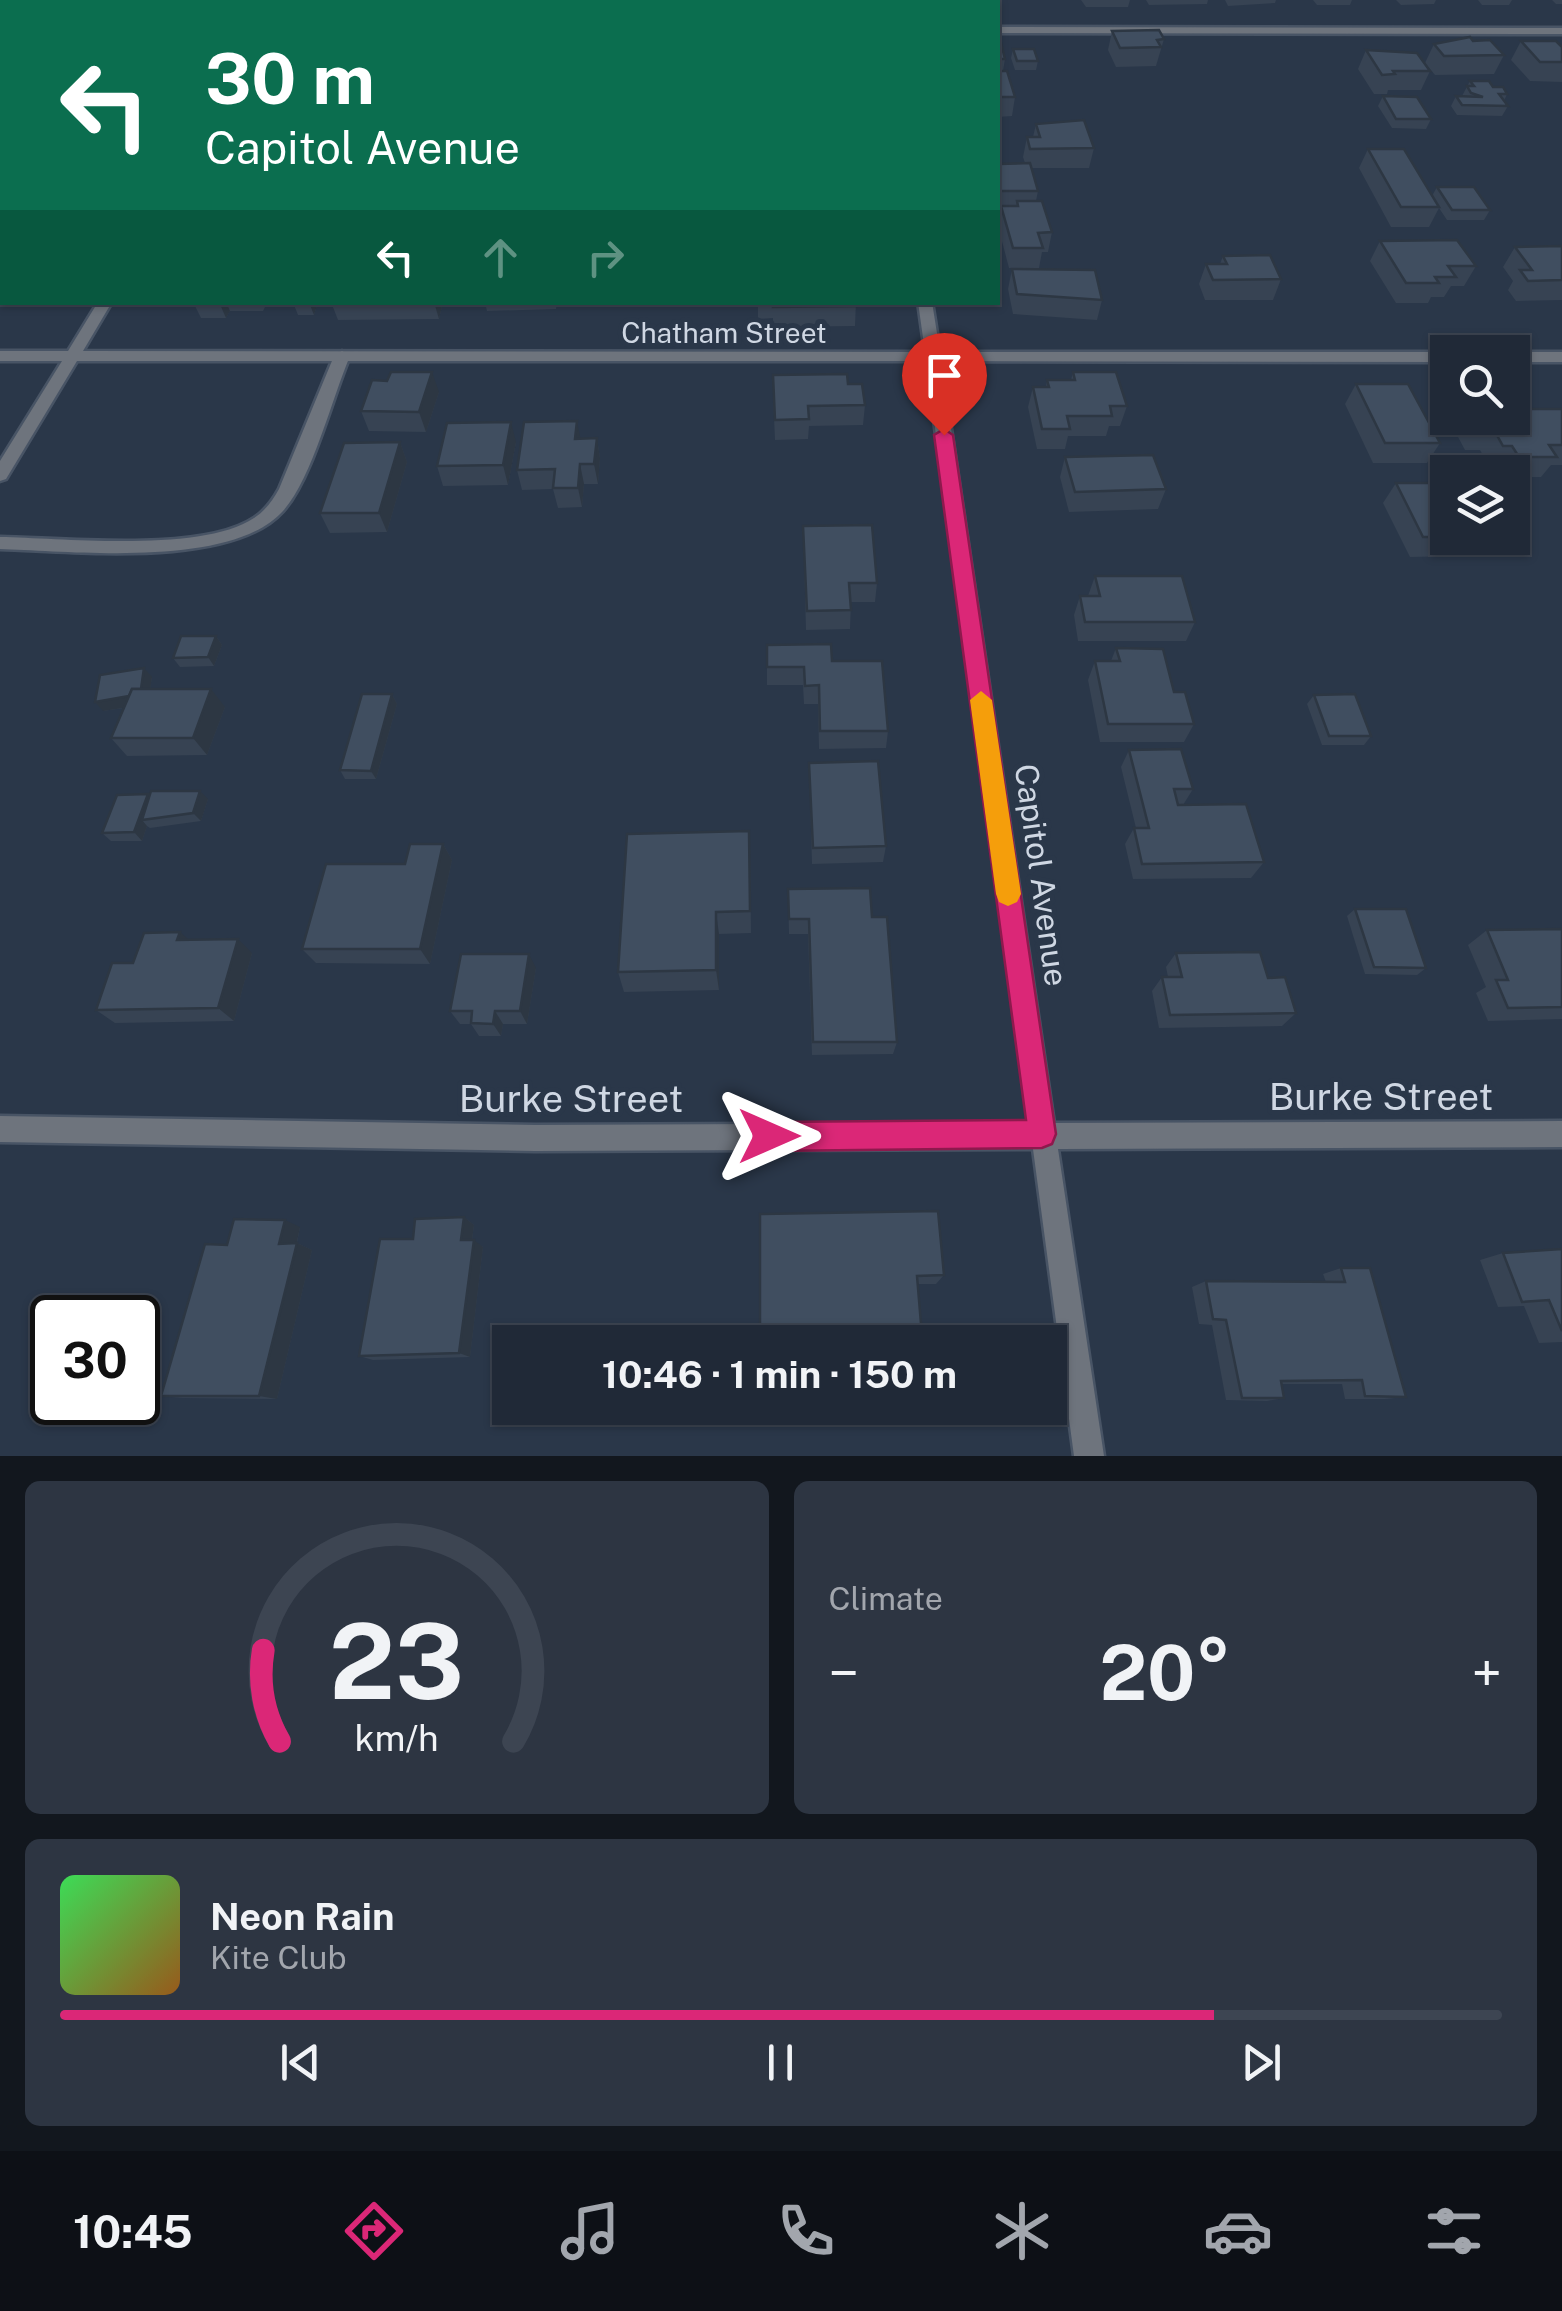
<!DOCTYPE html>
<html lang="en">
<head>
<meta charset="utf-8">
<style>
	body { margin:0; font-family:"Public Sans",sans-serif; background:#2d3542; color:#f1f3f6; height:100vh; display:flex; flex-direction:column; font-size:38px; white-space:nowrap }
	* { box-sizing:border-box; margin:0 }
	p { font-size:32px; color:#a2a6ad }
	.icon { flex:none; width:55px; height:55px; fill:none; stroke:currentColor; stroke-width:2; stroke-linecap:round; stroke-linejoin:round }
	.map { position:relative; height:1456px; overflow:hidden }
	.side { display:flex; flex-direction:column; gap:25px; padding:25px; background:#12171e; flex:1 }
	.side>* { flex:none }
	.guide { position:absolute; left:0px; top:0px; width:1000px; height:305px; box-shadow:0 2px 8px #0004,0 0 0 2px #3d4552; background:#0b6e4f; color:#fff; overflow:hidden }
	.tools { position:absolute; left:1430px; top:335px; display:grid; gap:20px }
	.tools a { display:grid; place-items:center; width:100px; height:100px; border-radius:0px; background:#202937; box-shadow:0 2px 8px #0004,0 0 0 2px #3d4552; font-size:50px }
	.speed { position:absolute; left:30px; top:1295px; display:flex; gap:20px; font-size:50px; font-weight:700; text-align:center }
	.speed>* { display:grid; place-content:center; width:130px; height:130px; border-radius:50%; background:#202937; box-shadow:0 2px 8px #0004,0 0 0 2px #3d4552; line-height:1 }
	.speed .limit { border:5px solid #111; border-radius:15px; background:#fff; color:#111 }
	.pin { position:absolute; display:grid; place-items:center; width:85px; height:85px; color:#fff; margin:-102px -42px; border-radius:50% 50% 50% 0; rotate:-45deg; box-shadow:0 0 10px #0007 }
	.pin .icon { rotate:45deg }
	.me { position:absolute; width:110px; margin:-55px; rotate:90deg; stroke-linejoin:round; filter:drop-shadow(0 0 8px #0008) }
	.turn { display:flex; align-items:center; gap:35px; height:210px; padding:0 40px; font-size:45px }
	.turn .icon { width:130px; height:130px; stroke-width:2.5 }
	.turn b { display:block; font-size:70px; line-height:85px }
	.lanes { display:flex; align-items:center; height:95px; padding:0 40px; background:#0003; justify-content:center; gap:50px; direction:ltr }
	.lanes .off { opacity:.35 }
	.big { font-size:75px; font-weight:700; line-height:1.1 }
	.side .tile { flex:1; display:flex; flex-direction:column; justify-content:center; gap:15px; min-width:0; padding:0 35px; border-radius:15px; background:#2d3542 }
	.side .dial { align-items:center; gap:0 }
	.dial svg { height:260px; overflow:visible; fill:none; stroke:#3d4552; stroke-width:7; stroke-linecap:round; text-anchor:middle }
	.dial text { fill:#f1f3f6; stroke:none }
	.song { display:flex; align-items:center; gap:30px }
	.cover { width:120px; height:120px; border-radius:15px; background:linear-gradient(135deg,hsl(130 70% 55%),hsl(30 70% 35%)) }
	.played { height:10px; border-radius:5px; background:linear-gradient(90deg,#db2777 80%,#3d4552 80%) }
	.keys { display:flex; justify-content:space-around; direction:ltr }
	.heat { display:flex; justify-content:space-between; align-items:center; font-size:55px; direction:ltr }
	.side .tiles { flex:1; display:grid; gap:25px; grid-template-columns:1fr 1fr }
	.tile:last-child { grid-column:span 2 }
	.trip { position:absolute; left:492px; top:1325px; width:575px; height:100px; border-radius:0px; background:#202937; box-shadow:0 2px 8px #0004,0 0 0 2px #3d4552; font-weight:700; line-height:100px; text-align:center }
	.tab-bar { display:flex; height:160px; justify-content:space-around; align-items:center; background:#0d1016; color:#a2a6ad }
	.tab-bar .icon { width:70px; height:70px }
	.tab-bar .on { color:#db2777 }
	.tab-bar b { font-size:45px; color:#f1f3f6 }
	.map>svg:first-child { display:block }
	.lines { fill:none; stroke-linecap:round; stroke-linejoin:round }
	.lane-casing { stroke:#485465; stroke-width:5 }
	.street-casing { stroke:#485465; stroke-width:5 }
	.lane { fill:#6e747d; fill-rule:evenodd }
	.street { fill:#6e747d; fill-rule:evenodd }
	.wall { fill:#374353 }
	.shaded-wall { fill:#2d3743 }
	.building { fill:#404e60; stroke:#2d3743; stroke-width:2.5 }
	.route { fill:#db2777; stroke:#8e194d; stroke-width:2.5 }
	.slow { fill:#f59e0b }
	.labels { text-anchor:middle; stroke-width:10; stroke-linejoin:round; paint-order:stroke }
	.far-street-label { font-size:28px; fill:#cfd7e3; stroke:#2a3749 }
	.street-label { font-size:32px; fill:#cfd7e3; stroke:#2a3749 }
	.near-street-label { font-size:38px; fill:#cfd7e3; stroke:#2a3749 }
</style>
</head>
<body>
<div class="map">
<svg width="1562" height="1456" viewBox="0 0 1562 1456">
	<rect width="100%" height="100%" fill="#2a3749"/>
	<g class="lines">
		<!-- lane casing -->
		<g class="lane-casing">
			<path id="lane" d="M342,351L350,356C332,398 312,479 283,511C231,569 73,551 0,549V537C63,538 202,553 254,518C265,511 273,500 279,489L334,356Z"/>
		</g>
		<!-- street casing -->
		<g class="street-casing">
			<g id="street">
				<rect x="881" y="0" width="10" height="2"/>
				<path d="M998,27L1562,28V34L998,33Z"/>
				<rect x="0" y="29" width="2" height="6"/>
				<path d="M98,302H112L83,351L925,352L918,302H932L940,352H1449L1448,362L941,361L1054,1123L1562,1121V1147L1058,1149L1104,1456H1074L1033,1149L535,1151L0,1142V1116L535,1125L1029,1123L926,361H77L6,479L0,481V461L62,361H0V351H68Z"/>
				<path d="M1511,352H1562V362H1512Z"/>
			</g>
		</g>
		<!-- lane -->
		<use href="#lane" class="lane"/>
		<!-- street -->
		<use href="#street" class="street"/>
	</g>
	<!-- wall -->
	<g class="wall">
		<path d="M0,0H90L87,2H2V13H0Z"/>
		<path d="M355,0H401L400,2H356Z"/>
		<rect x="565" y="0" width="50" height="2"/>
		<path d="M1081,0H1130L1128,7H1086Z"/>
		<path d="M1146,0H1208L1207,4L1149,5Z"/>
		<path d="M1225,0H1276L1275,3L1228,6Z"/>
		<path d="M1313,0H1352L1350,5H1317Z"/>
		<path d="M1396,0H1436L1434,4L1401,5Z"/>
		<path d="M1478,0H1512L1509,5H1482Z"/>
		<path d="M1552,0H1562V4H1556Z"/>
		<path d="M998,31L1005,59L1003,71L1015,97L1012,116L998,117Z"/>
		<path d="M1112,31L1164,39L1156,66L1116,67L1108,50Z"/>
		<path d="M1473,41L1504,55L1494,74L1435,75L1425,63L1434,44Z"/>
		<path d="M1521,41L1562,47V82L1530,81L1511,60Z"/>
		<path d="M1013,49L1038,61L1036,70H1015L1011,58Z"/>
		<path d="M1366,50L1430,71L1421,90H1388L1387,94H1374L1358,69Z"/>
		<path d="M1470,81L1493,87L1507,94L1504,101L1508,106L1502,116L1457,115L1451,106L1456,96H1462Z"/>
		<path d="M1383,96L1431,119L1426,129L1392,128L1378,106Z"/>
		<path d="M1036,124L1094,148L1089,168H1032L1038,191L1036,201L1052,232L1048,252H1042L1039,268H1009L998,226L1000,211H998V164L1025,163L1023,157L1027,137H1033Z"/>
		<path d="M1368,149L1432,196L1437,187L1490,210L1484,220H1447L1439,208L1429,227H1391L1359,168Z"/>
		<path d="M2,165V205H0V168Z"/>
		<rect x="0" y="219" width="2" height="43"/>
		<path d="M1380,241L1476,266L1464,286H1451L1444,297H1431L1428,303H1396L1370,261Z"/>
		<path d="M1562,246V300L1516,301L1508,290L1513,281L1503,267L1515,247Z"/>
		<path d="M1223,256L1281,279L1273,300H1205L1199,284L1206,264H1220Z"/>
		<path d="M1012,269L1102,300L1097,320L1013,314L1008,289Z"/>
		<path d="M193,302H266L267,303L263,311H230L226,318H201Z"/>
		<path d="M295,302H318L314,315H298L294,305Z"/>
		<path d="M331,302H443L439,319L338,320Z"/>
		<path d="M485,302H557L556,309L487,311Z"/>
		<path d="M758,302H856L855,326L773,327V318L758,319Z"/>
		<path d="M1073,372L1127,406L1120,426H1109L1106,436H1068L1065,449H1037L1028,407L1033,387H1046L1047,380H1071Z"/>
		<path d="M848,384L865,405L863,425L809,426L808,439L775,440L773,395Z"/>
		<path d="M1356,384L1440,443L1427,463H1373L1345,404Z"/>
		<path d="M439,392L426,432L369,431L361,411Z"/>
		<path d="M1514,409H1562V465H1551L1541,477H1512V472H1502L1498,466H1489L1480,450H1465L1451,424L1455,418H1512Z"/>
		<path d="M597,438L600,458L598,484H584L582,507L558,508L553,489L522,490L517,470L580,439Z"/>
		<path d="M400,442L407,462L387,532L330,533L320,513Z"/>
		<path d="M516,442L508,485L443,486L437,466Z"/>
		<path d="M1065,457L1166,489L1158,509L1069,512L1060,477Z"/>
		<path d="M1396,483L1470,538L1456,556L1410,557L1383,503Z"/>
		<path d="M803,526L877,583L875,602H851L850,629L806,630Z"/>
		<path d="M1095,576L1195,622L1186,641H1078L1074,615L1080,596H1088Z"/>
		<path d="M216,636L222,645L214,666L180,667L173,658Z"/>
		<path d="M767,645L832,661L888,731L886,748L819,749L818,704H804L803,685H767Z"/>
		<path d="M1116,648L1174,692L1194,724L1184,742H1100L1088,680L1095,661H1111Z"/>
		<path d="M152,677L150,689L225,707L207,755L127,756L111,738L124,708L103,711Z"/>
		<path d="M392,694L397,704L376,779H345L340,770Z"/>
		<path d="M1314,695L1371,736L1364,745H1322L1307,704Z"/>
		<path d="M1129,750L1193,789L1183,805L1264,862L1251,878L1133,879L1125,844L1134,828H1136L1121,767Z"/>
		<path d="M809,763L886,846L883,862L812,864Z"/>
		<path d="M150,796L208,799L201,821L150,828L147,826L142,841H111L102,833Z"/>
		<path d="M443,844L452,860L430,964L316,963L302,949L405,864Z"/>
		<path d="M750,854L751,933L719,934V990L624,992L618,972Z"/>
		<path d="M788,889L872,917L897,1042L893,1054L812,1055L808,934H789Z"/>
		<path d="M1355,909L1426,968L1417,975L1365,974L1347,916Z"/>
		<path d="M1562,929V1019L1488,1021L1476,993L1486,987L1468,945L1487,930Z"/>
		<path d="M189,940L252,953L234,1021L115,1023L96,1010L133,963Z"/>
		<path d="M1176,953L1268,978L1296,1013L1282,1026L1159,1028L1152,991L1162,977H1168L1166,967Z"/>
		<path d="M536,968L527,1024H503L501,1036H479L471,1024H460L450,1011Z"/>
		<path d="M760,1214L944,1275L936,1284H918L921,1324L914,1331L872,1332V1340L871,1342H830L829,1335H761Z"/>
		<path d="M464,1217L474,1225L472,1240L483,1247L470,1357L373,1360L359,1356L413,1239Z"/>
		<path d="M300,1227L297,1243L312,1250L277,1399L182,1398L161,1396L227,1245Z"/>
		<path d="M1562,1249V1342L1539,1343L1524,1306L1498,1307L1480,1260L1503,1253Z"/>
		<path d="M1341,1268L1406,1397L1385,1399H1345L1342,1384H1281L1284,1398L1267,1401L1226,1400L1212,1325L1199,1324L1192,1287L1206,1281L1326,1282L1323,1274Z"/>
	</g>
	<!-- shaded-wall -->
	<g class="shaded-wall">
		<path d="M947,0H979L978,2H947Z"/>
		<path d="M2,48V78L0,73V50Z"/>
		<path d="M219,302H226L230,311L226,318Z"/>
		<path d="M311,302H318L314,315L310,305Z"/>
		<path d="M434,302H443L439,319Z"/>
		<path d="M432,372L439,392L426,432L419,412Z"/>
		<path d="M577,421L581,441L575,439Z"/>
		<path d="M511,422L516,442L508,485L503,465Z"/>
		<path d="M597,438L600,458L598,484L594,464Z"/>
		<path d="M400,442L407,462L387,532L379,513Z"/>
		<path d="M580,464L584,484L582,507L578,488Z"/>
		<path d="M216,636L222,645L214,666L208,657Z"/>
		<path d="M144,668L152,677L148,704L103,711L95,702Z"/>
		<path d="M211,689L225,707L207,755L193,738Z"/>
		<path d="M392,694L397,704L376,779L371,771Z"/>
		<path d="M200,791L208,799L201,821L193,813Z"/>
		<path d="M148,794L156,802L142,820L147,826L142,841L134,832Z"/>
		<path d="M443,844L452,860L430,964L420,949Z"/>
		<path d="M716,912L719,934V990L716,970Z"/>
		<path d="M180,932L196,946L177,940Z"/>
		<path d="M238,939L252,953L234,1021L218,1008Z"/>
		<path d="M529,954L536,968L527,1024L520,1011Z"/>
		<path d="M495,1011L503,1024L501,1036L493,1024Z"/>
		<path d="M464,1217L474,1225L471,1247L461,1240Z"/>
		<path d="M285,1220L300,1227L295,1251L279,1244Z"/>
		<path d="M474,1240L483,1247L470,1357L459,1353Z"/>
		<path d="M297,1243L312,1250L277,1399L259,1396Z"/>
	</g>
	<!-- building -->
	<g class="building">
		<path d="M181,0H214L212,2H179Z"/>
		<path d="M656,0H710L709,2H655Z"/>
		<path d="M1159,30L1164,39L1157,40L1161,47L1120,48L1112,31Z"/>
		<path d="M998,31L1005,59H998Z"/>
		<path d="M1470,37L1473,41L1490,40L1504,55L1444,56L1434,44Z"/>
		<path d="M1521,41H1556L1562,47V62H1540Z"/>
		<path d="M1013,49H1034L1038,61H1017Z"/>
		<path d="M1366,50L1417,53L1430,71H1393L1395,74L1382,75Z"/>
		<path d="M998,71H1007L1015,97H998Z"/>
		<path d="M1470,81H1489L1493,87H1503L1507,94H1499L1508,106L1462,105L1456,96L1483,97L1471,93L1467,86H1474Z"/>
		<path d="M1383,96L1417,97L1431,119H1396Z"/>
		<path d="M1084,120L1094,148L1030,149L1027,137H1040L1036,124Z"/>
		<path d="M1368,149H1404L1439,207H1401Z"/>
		<path d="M1030,163L1038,191H1000L998,181V164Z"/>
		<path d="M2,165V185H0V168Z"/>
		<path d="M1437,187H1474L1490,210H1452Z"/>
		<path d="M1017,201H1042L1052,232L1038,233L1043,248H1013L1001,206H1018Z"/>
		<rect x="0" y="219" width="2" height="22"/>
		<path d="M1457,240L1476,266H1448L1456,277H1435L1439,283H1406L1380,241Z"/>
		<path d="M1562,246V280L1528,281L1520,270H1532L1515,247Z"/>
		<path d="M1270,255L1281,279L1213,280L1206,264H1227L1223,256Z"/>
		<path d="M1012,269L1095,270L1102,300L1017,294Z"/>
		<path d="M295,302H311L310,305H294Z"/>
		<path d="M773,302H856V306L773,307Z"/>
		<path d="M391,372H432L419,412L361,411L372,380L387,381Z"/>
		<path d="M1073,372H1116L1127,406H1110L1112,416H1067L1070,429H1042L1033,387H1049L1047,380H1075Z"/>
		<path d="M847,374L848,384H862L865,405L808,406L809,419L775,420L773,375Z"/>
		<path d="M1356,384H1408L1440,443H1385Z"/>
		<path d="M1512,407L1514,409H1562V445H1549L1557,457H1519L1512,446H1503L1494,430H1478L1471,418H1512Z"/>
		<path d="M577,421L575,439L597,438L594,464H580L578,488H553L555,469L517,470L524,422Z"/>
		<path d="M511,422L503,465L437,466L447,423Z"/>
		<path d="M400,442L379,513H320L344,443Z"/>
		<path d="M1153,455L1166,489L1075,492L1065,457Z"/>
		<path d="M1396,483H1442L1448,493V537H1423Z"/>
		<path d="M872,525L877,583H849L851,610L807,611L803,526Z"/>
		<path d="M1095,576H1182L1195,622H1085L1080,596H1100Z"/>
		<path d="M181,636H216L208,657L173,658Z"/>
		<path d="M831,644L832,661H882L888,731H820L819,685L805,686L804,667H767V645Z"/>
		<path d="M1116,648L1163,649L1174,692H1185L1194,724H1108L1095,661H1120Z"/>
		<path d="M144,668L141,689H132L129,696L95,702L100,675Z"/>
		<path d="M132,689H211L193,738H111Z"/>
		<path d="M362,694H392L371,771L340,770Z"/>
		<path d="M1355,694L1371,736H1329L1314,695Z"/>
		<path d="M1181,749L1193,789H1174L1178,805L1246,804L1264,862L1142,864L1134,828H1149L1129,750Z"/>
		<path d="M878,761L886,846L813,848L809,763Z"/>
		<path d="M151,791H200L193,813L142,820Z"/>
		<path d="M148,794L134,832L102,833L117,795Z"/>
		<path d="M749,831L750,911L716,912V970L618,972L627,834Z"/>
		<path d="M410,844H443L420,949H302L326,864H405Z"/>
		<path d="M870,888L872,917H887L897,1042H813L809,919H789L788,889Z"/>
		<path d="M1355,909H1406L1426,968L1374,967Z"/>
		<path d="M1562,929V1007L1508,1008L1496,980H1508L1487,930Z"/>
		<path d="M180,932L177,940L238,939L218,1008L96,1010L112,963H133L144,933Z"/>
		<path d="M1260,952L1268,978L1285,977L1296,1013L1170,1015L1162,977H1182L1176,953Z"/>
		<path d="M461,954H529L520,1011H495L493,1024L471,1023L472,1011H450Z"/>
		<path d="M938,1211L944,1275L917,1276L921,1324L871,1325L872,1340L832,1341V1328H760V1214Z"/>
		<path d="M464,1217L461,1240H474L459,1353L359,1356L380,1239H413L415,1219Z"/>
		<path d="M234,1219L285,1220L279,1244L297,1243L259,1396H161L205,1244L227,1245Z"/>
		<path d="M1562,1249V1331L1549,1300L1522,1302L1503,1253Z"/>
		<path d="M1341,1268H1370L1406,1397L1365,1396L1362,1380L1281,1381L1284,1398H1242L1226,1320L1213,1319L1206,1281L1345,1282Z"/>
		<path d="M616,1408H685V1421L616,1424Z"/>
	</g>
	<!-- route -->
	<path class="route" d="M944,429L953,435L1056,1134L1052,1144L1042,1148L769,1151L759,1146L755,1136L759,1126L769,1122L1026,1120L934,435Z"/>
	<!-- slow -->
	<path class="slow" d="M981,691L992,700L1021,894L1017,902L1008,906L999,902L996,894L970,700Z"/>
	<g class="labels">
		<!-- far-street labels -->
		<g class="far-street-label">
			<text x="724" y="343">Chatham Street</text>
		</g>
		<!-- street labels -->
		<g class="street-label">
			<text transform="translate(1041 875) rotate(82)" y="11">Capitol Avenue</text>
		</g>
		<!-- near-street labels -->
		<g class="near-street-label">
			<text x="1381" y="1110">Burke Street</text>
			<text x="571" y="1112">Burke Street</text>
		</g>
	</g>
</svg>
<div class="tools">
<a><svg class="icon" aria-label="search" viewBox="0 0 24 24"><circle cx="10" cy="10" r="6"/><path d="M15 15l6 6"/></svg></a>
<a><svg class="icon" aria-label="layers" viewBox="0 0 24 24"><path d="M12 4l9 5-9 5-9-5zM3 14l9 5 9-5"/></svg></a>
</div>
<div class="speed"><div class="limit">30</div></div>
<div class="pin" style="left:944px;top:435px;background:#d93025"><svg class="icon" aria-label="arrive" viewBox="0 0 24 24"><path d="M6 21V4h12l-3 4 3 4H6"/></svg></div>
<svg class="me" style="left:769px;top:1136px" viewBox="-20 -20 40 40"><path d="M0-17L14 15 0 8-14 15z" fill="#db2777" stroke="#fff" stroke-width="4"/></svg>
<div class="trip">10:46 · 1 min · 150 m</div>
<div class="guide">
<div class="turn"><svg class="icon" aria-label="left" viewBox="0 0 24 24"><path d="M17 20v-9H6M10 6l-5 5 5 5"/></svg><div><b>30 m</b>Capitol Avenue</div></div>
<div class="lanes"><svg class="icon" aria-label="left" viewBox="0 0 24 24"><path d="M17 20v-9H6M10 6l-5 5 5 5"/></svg><svg class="icon off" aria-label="ahead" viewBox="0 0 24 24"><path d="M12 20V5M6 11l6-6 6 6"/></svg><svg class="icon off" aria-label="right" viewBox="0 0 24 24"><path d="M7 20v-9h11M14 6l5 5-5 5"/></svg></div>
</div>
</div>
<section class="side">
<div class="tiles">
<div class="tile dial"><svg viewBox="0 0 100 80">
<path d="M14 69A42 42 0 1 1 86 69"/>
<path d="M14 69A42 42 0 0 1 9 41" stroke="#db2777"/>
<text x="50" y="56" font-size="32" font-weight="700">23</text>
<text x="50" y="72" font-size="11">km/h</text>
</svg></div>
<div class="tile"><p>Climate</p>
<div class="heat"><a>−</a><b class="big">20°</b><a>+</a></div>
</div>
<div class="tile">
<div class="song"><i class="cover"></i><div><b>Neon Rain</b><p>Kite Club</p></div></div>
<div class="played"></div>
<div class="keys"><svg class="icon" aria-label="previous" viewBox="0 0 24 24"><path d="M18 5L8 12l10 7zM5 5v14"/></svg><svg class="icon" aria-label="pause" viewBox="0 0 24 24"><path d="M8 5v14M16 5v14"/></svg><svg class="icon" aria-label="next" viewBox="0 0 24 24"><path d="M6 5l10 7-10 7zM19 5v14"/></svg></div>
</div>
</div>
</section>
<nav class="tab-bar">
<b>10:45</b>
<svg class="icon on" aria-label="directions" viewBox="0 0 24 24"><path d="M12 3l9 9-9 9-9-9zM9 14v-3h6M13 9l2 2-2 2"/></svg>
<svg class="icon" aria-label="music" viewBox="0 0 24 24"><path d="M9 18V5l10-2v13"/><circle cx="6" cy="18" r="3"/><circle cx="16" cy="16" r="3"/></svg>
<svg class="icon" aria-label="phone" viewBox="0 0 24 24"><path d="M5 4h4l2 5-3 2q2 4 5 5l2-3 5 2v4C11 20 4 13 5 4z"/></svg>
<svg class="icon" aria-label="climate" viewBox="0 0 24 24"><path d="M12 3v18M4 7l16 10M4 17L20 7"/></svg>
<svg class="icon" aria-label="car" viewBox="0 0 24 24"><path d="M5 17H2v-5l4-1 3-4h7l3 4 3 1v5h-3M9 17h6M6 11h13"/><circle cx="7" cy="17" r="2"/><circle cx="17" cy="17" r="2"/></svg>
<svg class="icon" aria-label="filters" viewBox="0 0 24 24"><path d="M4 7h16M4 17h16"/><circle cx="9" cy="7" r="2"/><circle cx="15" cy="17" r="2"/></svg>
</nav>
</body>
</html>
